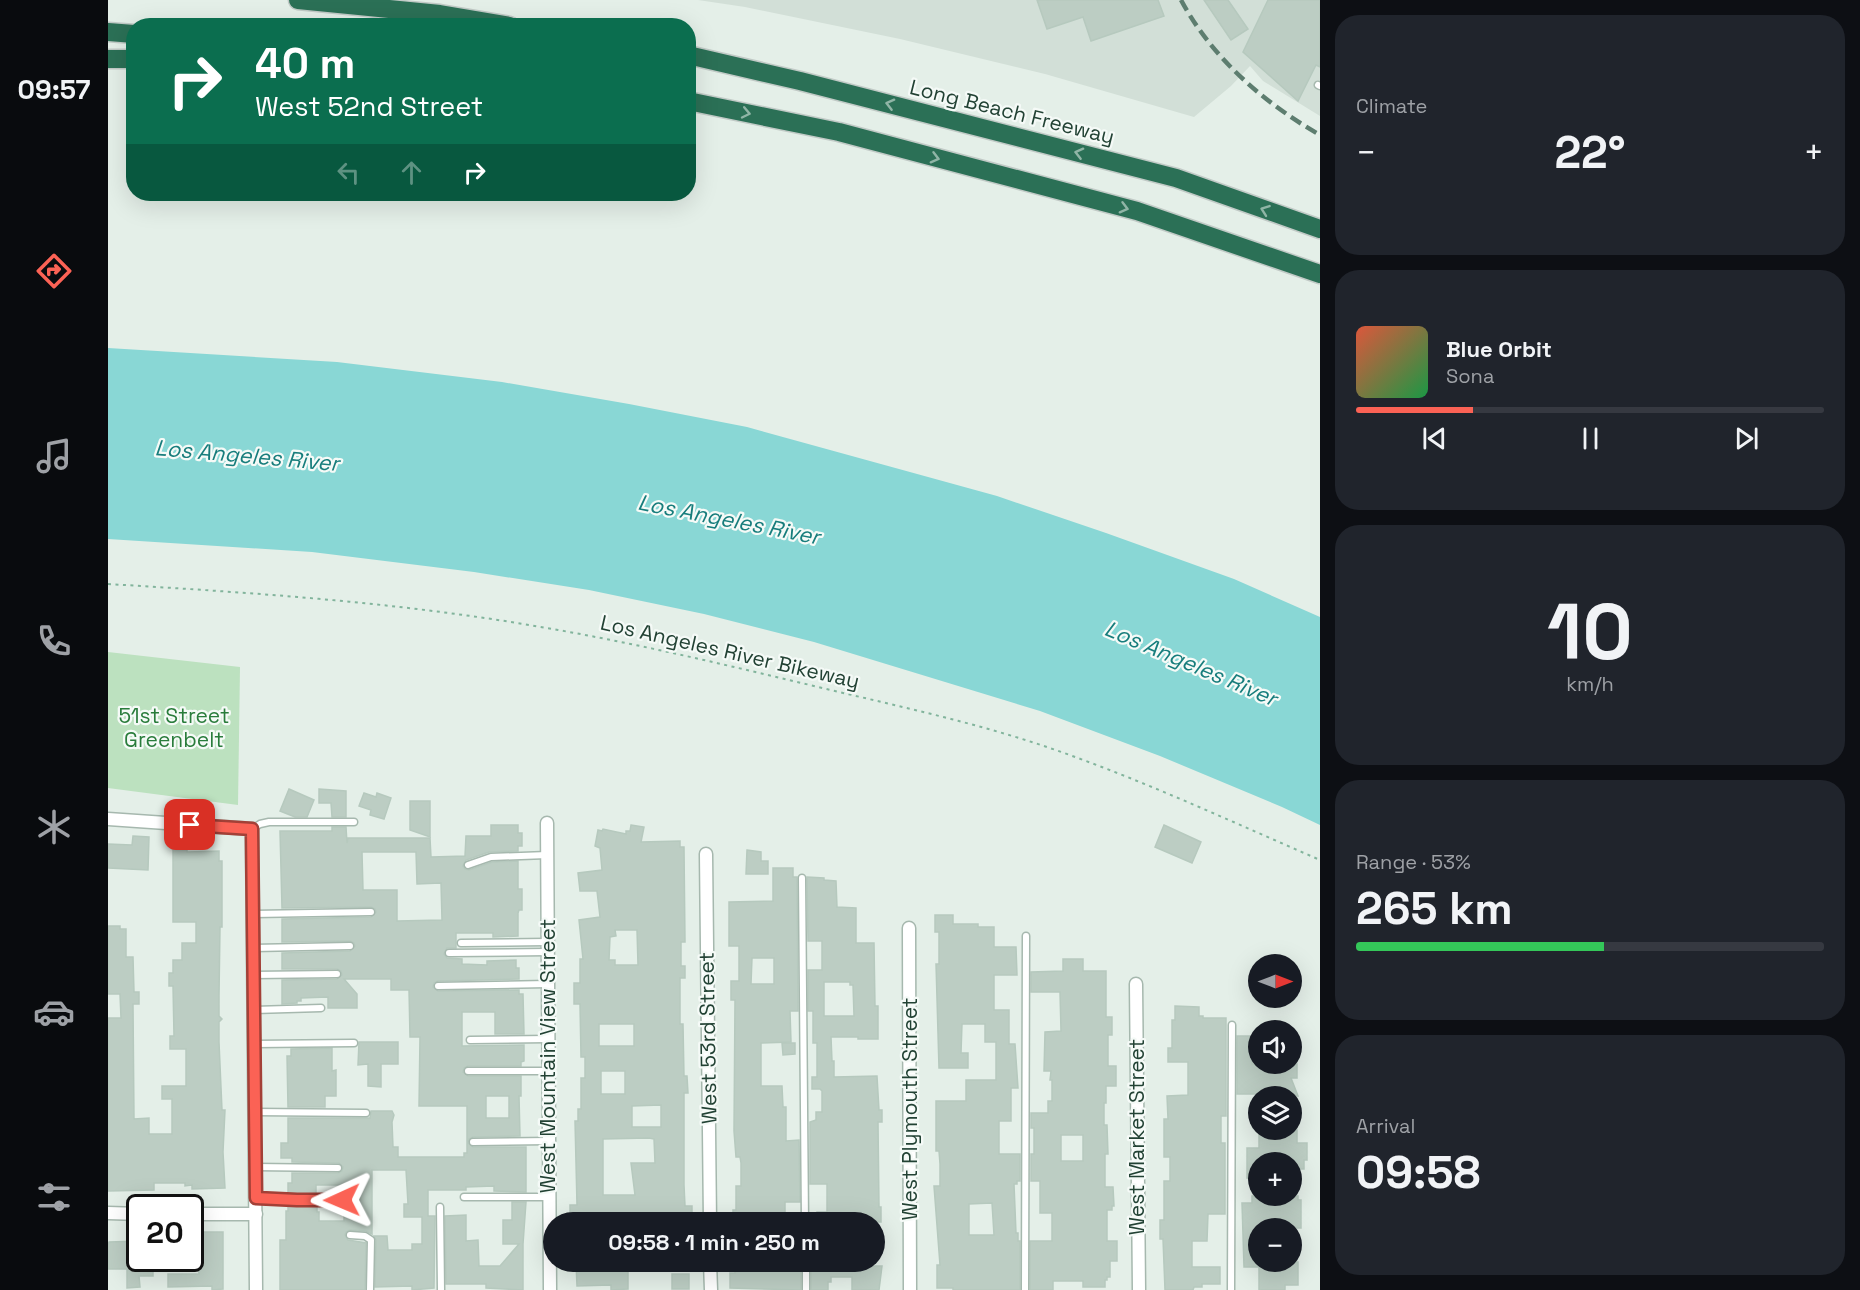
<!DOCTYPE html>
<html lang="en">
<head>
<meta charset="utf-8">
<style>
	body { margin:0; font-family:"Space Grotesk",sans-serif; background:#20242c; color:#f1f3f6; height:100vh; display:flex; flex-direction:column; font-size:22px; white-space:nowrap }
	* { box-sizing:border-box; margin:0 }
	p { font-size:20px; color:#9ea1a6 }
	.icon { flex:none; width:33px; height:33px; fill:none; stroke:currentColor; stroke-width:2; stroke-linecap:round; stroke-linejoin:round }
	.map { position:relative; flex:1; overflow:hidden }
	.panel { display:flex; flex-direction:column; gap:15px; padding:15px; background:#0d0f14; width:540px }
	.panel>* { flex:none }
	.top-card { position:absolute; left:18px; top:18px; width:570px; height:183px; border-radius:24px; box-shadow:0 6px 24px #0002; background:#0b6e4f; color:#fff; overflow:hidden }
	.needle { width:39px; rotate:90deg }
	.fabs { position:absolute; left:1140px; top:954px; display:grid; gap:12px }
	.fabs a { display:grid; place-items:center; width:54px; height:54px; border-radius:50%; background:#171b24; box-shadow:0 6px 24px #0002; font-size:30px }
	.speed { position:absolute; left:18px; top:1194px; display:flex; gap:12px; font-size:30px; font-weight:700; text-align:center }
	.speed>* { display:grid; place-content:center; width:78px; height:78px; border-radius:50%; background:#171b24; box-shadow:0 6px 24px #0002; line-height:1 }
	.speed .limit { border:3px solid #111; border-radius:9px; background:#fff; color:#111 }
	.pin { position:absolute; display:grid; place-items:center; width:51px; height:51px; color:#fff; margin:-26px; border-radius:12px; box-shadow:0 3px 9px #0006 }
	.me { position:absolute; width:66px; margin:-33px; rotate:269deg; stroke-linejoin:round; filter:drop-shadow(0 0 4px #0008) }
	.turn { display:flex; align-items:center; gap:21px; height:126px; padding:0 30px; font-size:27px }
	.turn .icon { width:78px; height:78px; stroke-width:2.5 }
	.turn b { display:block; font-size:42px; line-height:51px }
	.lanes { display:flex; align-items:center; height:57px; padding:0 30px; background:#0003; justify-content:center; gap:30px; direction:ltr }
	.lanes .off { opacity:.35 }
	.big { font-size:45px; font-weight:600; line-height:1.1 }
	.panel .widget { flex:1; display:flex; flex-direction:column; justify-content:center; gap:9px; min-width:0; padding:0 21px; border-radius:24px; background:#20242c }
	.panel .dial { align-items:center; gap:0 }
	.dial b { font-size:78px; line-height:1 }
	.song { display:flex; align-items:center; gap:18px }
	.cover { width:72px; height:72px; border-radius:9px; background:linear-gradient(135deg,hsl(10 70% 55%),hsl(140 70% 35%)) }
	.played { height:6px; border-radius:3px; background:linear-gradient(90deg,#fb6255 25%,#363941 25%) }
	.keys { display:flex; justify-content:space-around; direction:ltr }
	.heat { display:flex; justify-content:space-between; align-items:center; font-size:33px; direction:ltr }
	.charge { height:9px; border-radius:4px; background:linear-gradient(90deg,#34c759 53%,#363941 0) }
	.trip { position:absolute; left:435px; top:1212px; width:342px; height:60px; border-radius:30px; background:#171b24; box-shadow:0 6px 24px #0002; font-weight:600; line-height:60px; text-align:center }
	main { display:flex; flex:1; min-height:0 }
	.tab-bar { display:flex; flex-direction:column; width:108px; justify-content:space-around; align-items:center; background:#090b0e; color:#9ea1a6 }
	.tab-bar .icon { width:42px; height:42px }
	.tab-bar .on { color:#fb6255 }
	.tab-bar b { font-size:27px; color:#f1f3f6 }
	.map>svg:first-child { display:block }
	.built { fill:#d2dfd7 }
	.green { fill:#bce1bf }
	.water { fill:#89d7d5 }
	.building { fill:#bccdc3; stroke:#b6c9be; stroke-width:1.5; fill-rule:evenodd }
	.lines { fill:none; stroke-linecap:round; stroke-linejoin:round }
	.service-casing { stroke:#a6b8ae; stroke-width:9 }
	.minor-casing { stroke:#a6b8ae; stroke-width:15 }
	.motorway-casing { stroke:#c1cac6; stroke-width:21 }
	.path { stroke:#82b49c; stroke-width:2; stroke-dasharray:3 4.5; stroke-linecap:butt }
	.service { stroke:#fff; stroke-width:6 }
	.minor { stroke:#fff; stroke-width:12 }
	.motorway { stroke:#2b7056; stroke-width:18 }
	.rail { stroke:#5d7d6f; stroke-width:4.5; stroke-dasharray:12 6; stroke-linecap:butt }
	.oneway { stroke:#90b5a6 }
	.route-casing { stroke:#a34037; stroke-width:15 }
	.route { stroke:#fb6255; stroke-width:10 }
	.labels { text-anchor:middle; stroke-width:4.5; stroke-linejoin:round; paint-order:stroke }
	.street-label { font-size:21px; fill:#224234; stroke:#f5faf7 }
	.park-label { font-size:21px; fill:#297c3b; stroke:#f5faf7 }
	.water-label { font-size:22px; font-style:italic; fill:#177d7c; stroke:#f5faf7 }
</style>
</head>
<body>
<main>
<nav class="tab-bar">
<b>09:57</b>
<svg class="icon on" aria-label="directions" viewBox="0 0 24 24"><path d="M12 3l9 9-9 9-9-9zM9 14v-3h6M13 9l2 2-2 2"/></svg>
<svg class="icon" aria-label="music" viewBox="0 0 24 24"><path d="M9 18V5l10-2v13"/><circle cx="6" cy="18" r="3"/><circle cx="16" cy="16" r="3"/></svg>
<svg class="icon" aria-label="phone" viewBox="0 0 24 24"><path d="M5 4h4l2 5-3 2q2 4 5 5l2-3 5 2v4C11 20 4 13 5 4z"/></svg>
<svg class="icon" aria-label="climate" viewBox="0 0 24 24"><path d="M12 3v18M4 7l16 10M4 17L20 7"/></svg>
<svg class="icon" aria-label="car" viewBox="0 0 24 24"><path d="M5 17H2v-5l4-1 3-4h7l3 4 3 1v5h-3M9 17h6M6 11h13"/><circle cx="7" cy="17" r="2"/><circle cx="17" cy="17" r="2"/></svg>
<svg class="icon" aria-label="filters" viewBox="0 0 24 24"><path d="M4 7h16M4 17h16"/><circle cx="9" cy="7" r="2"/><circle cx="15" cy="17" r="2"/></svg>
</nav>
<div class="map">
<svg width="1212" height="1290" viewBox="0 0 1212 1290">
	<rect width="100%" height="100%" fill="#e4efe8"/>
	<!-- built -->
	<path class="built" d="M590,0H1212V116L1155,81L1142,66L1123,86L1086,117L937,74L792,39L637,7Z"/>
	<!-- green -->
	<path class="green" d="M0,652L132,667L130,805L0,788Z"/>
	<!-- water -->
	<path class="water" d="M0,348L229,362L394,382L521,404L639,427L889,496L998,533L1126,579L1212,617V825L1174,807L1052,756L932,711L706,642L596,614L481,590L366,572L204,552L0,539Z"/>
	<!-- building -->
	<g class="building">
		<path d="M929,0H1050L1056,16L983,41L975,17L939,29Z"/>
		<path d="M1096,0H1120L1140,29L1123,40Z"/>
		<path d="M1160,0H1212V67L1208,65L1190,101L1135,52Z"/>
		<path d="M181,789L206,800L199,817H187L172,811Z"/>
		<path d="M211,789L238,791V817H224L223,803H211Z"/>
		<path d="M256,793L268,797L269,793L283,798L276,819L262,815L263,810L251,806Z"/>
		<path d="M302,801H322V837L302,830Z"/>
		<path d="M383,825H410V833H414V846H410V851L381,852L358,860L355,866L357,869L361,870L384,862L410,861V889H414V910H411L410,913V936L385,937V933H348V948H339L336,954L339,958L354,959V964L379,965V961L408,960V968H411V979L330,981L326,983L325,987L330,991L411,990V994H415L416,1034H387V1012H354V1046L416,1045V1061L413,1062V1066H360L356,1068L355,1072L360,1076H413V1096H411L412,1136L365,1137L361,1139L360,1143L365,1147H418V1192L386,1191V1186L358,1187V1190H320V1216H327L326,1288L304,1290V1286L267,1287L268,1240L266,1236H279L280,1250H304V1244H314V1217H296V1204H300L298,1170H264V1234L258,1231L242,1230L238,1232L237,1235L240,1240L258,1243L257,1290H172V1240H178V1211H180V1205H209V1212H211V1221H236V1209H243V1185H208V1195L180,1194V1183H184V1173H230L234,1171L235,1167L231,1163L184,1162V1158H173V1143H180V1118H262L263,1111H284L286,1115L284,1122L285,1147H290V1157H356V1153H359V1106H311L312,1037H302L301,990H283V979H236L249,994V1008H220V997L193,998V1001H189V1003L174,1004V980L229,979L234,975L233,971L229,969H174V953L242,951L247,946L246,943L242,941L174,942V919L263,917L268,912L267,909L263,907L174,908L172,831H224V827H238L239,843L240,838H322L323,857L357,856L358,836H383ZM254,852H308L309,884L333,883L334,920L289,921V890H255ZM378,1096H401V1118H378Z"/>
		<path d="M523,825L536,827L533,842L572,841V847H576L577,942H573V966H577V978H572V1024H575L576,1076H579L580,1093H576V1185L577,1206H584V1220H581V1222H560V1221L468,1222V1221H462V1205H469L467,1121H470V1109H473V1078H477V1057H473L472,1004H466V983H472V959H475L471,920L492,917L489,891H472L470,873L494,870L492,848L487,846L490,830L494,831L495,829L518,834V831H522ZM507,930H529L530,965H507V960H501L502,937L508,936ZM491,1024H526V1046H491ZM493,1071H517V1094H493ZM553,1105V1127H524V1106ZM541,1138L546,1139L547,1163H523L527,1195H495V1139Z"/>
		<path d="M1056,825L1093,842L1084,863L1047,847Z"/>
		<path d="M25,836L41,837L40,870L0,868V844L24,845Z"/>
		<path d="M65,846H79V852L111,851V861H114V927H112L111,996V1016L114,1019L111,1022V1042L114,1110H117L115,1152L117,1188L84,1189V1185L77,1186V1183H46V1190L0,1191V1018H13L12,994H0V926H12V929H18V957H25L26,992H31V1004H25L26,1119L41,1118V1134H64V1099H54V1086H78V1049H62V1036H66L65,986H61V973H65V960H74V943H88V922H65Z"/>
		<path d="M639,850L653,852V861H660V874H638Z"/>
		<path d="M665,868H685V877H689L690,1011H682L683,1042L653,1043V1086H674L675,1107H678V1141L691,1140L692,1202H677V1222H625V1210H628V1186H633V1163L632,1157H628L626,1131L627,1000H623V981H631V946H621V902L665,901ZM644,958H666V984H643Z"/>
		<path d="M699,877L716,878V880L728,881L729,907L748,908V943H766L767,1006H770V1039H750V1037H723L724,1061H726V1077L769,1076L771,1110H774V1122H770L771,1207H773V1222H709V1212H719V1184H702V1122L708,1120V1112H714V1091L712,1089H704V1077H709V1043H705V1011H700V970H714V941H700ZM716,982H742V985H745L746,1016H716Z"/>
		<path d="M827,915H845V924H870V927H886V947H908L909,975H886V1010H901V1044H907L910,1088H903V1121H891V1154H912V1181H909V1184H906L908,1233H910V1241H912V1290H845V1288H829V1265H832L826,1186H832V1164L831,1151H828V1101H858V1080H888V1042H877V1024H854L853,1053H860V1068H831L828,964H831V932H827ZM884,1203L886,1235H861V1204Z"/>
		<path d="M955,959H975V971H998V1017H1004V1035H1000V1066H1008V1086H998V1103H996V1125H999L1000,1154H997V1187H1005L1006,1206H1004V1210H999V1241H1009V1261H1002V1277H999V1280H997V1287H975V1281H945V1290H922V1241H944V1213H932V1181H923V1154H926V1128H923V1113H940V1101H944V1080H942L943,1071H936L937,1032L953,1031L952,992H923V972L955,971ZM953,1135H975V1161H953Z"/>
		<path d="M1067,1006L1091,1007V1016H1095V1018H1118V1116H1113V1143H1117V1214H1100L1099,1241H1084V1267H1112V1284H1094V1287H1086L1085,1290H1057L1055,1239H1052V1220H1056V1181H1062V1157H1056V1119H1060L1059,1096L1080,1095V1062H1060V1048H1064V1020H1067Z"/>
		<path d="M1129,1036H1144V1064H1189V1078H1183L1190,1096H1151V1094H1129Z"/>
		<path d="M251,1042H290V1064H273V1087L260,1086V1064L250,1065Z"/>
		<path d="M674,1043H687V1054L675,1055Z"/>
		<path d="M224,1048V1071L228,1070V1096H217V1107H180L179,1056H183V1049Z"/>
		<path d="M1151,1130H1189V1143H1199V1160H1196V1169H1184V1162H1150V1178H1139V1148H1151Z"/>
		<path d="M1144,1196H1190V1200H1193V1228H1150V1267H1136L1134,1203H1144Z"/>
		<path d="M404,1202H418L415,1244V1290L378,1288V1284H338L337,1216L358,1215V1241L370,1240L371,1266H392L411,1244H395V1220H404Z"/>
		<path d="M82,1228H94V1232H115V1289L104,1290V1286L60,1287V1274H91L90,1245H82Z"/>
		<path d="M32,1241V1258H45V1276H31L32,1287L19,1288V1269H0V1245L1,1242Z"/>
		<path d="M468,1262H520V1289L503,1290V1285L469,1286Z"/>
		<path d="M627,1262H693V1290L622,1288V1273H627Z"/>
		<path d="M703,1262H757V1266H774L771,1290H744V1277H723V1282H720V1290H703Z"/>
		<path d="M1151,1262H1190V1285H1177V1290H1151Z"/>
		<rect x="564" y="1274" width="17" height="15"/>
	</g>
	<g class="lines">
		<!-- service casing -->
		<g class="service-casing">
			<g id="service">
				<path d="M1210,85L1212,86"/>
				<path d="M144,829L152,824L161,822H246"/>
				<path d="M360,865L383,857L439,855"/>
				<path d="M694,878L697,1222"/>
				<path d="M146,914L263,912"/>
				<path d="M353,943L439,942"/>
				<path d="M146,948L242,946"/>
				<path d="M341,953L439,952"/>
				<path d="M146,975L229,974"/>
				<path d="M330,986L439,984"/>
				<path d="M146,1010L213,1008"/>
				<path d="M362,1040L440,1039"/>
				<path d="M147,1044L246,1043"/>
				<path d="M360,1071H440"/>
				<path d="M147,1112L258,1113"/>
				<path d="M365,1142L441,1141"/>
				<path d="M147,1167L230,1168"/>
				<path d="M356,1197H441"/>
				<path d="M148,1198L189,1200H234"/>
				<path d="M332,1207L333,1290"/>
				<path d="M242,1235L257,1236L263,1240L262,1290"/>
				<path d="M698,1262V1290"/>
				<path d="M917,1290L918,936"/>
				<path d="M1123,1290L1124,1025"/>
			</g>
		</g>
		<!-- minor casing -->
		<g class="minor-casing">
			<g id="minor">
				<path d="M0,819L144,829L148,1290"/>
				<path d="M439,823L442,1290"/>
				<path d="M598,854L602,1222"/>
				<path d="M801,928L802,1290"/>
				<path d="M1028,984L1031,1290"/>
				<path d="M0,1213L32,1214"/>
				<path d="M82,1214H148"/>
				<path d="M602,1262L603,1290"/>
			</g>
		</g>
		<!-- motorway casing -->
		<g class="motorway-casing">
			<g id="motorway">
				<path d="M190,0L332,14L402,26"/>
				<path d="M0,32L26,34"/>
				<path d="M580,55L692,81L1068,178L1212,229"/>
				<path d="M0,59H26"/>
				<path d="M580,101L731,132L1029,211L1212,274"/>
			</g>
		</g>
		<!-- path -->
		<path class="path" d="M0,584C150,593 302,603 450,630C535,645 618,665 702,685C780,704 857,720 933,745C1028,777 1120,820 1212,860"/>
		<!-- service -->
		<use href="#service" class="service"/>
		<!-- minor -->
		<use href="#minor" class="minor"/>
		<!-- motorway -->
		<use href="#motorway" class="motorway"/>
		<!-- rail -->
		<path class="rail" d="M1073,0C1104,58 1156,103 1212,135"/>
	</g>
	<!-- one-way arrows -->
	<defs><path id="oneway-chevron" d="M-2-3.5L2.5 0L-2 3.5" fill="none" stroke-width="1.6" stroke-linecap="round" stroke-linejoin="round" transform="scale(1.5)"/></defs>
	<g class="oneway">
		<use href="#oneway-chevron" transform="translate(782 104) rotate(-166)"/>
		<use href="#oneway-chevron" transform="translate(638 113) rotate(12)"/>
		<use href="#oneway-chevron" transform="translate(971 153) rotate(-166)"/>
		<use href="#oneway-chevron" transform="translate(827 158) rotate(15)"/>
		<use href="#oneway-chevron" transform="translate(1016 208) rotate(15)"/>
		<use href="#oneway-chevron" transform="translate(1157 210) rotate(-160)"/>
	</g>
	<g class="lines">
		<!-- route casing -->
		<g class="route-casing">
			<path id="route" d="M82,825L144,829L148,1198L189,1200H234"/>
		</g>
		<!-- route -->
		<use href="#route" class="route"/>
	</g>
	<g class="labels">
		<!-- street labels -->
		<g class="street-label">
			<text transform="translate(904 112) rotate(14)" y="7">Long Beach Freeway</text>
			<text transform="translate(622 652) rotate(13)" y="7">Los Angeles River Bikeway</text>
			<text transform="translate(600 1038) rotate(-91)" y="7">West 53rd Street</text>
			<text transform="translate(440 1056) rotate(-90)" y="7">West Mountain View Street</text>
			<text transform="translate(802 1109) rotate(-90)" y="7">West Plymouth Street</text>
			<text transform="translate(1029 1137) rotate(-90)" y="7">West Market Street</text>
		</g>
		<!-- park labels -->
		<g class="park-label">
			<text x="66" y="723">51st Street<tspan x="66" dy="24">Greenbelt</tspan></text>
		</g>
		<!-- water labels -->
		<g class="water-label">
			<text transform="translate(139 455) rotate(5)" y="8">Los Angeles River</text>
			<text transform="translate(621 519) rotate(11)" y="8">Los Angeles River</text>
			<text transform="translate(1083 663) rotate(23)" y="8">Los Angeles River</text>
		</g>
	</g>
</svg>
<div class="fabs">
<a><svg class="needle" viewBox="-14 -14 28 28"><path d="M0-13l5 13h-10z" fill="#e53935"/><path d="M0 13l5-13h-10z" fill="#9ea1a6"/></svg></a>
<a><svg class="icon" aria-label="sound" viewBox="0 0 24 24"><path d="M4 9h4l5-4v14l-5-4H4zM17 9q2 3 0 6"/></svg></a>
<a><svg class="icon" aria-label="layers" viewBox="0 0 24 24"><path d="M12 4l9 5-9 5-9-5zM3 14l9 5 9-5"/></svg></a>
<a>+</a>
<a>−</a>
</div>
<div class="speed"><div class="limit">20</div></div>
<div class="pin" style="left:82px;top:825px;background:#d93025"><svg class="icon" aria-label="arrive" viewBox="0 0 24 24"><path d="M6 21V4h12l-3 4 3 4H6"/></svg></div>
<svg class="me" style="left:234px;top:1200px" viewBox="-20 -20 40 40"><path d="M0-17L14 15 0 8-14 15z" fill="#fb6255" stroke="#fff" stroke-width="4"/></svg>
<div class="trip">09:58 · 1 min · 250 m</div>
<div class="top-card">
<div class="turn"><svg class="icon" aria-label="right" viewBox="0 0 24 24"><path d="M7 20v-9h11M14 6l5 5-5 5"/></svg><div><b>40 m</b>West 52nd Street</div></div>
<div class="lanes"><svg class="icon off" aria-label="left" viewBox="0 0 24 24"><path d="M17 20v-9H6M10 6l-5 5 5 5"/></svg><svg class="icon off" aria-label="ahead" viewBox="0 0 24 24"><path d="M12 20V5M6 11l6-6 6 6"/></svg><svg class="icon" aria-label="right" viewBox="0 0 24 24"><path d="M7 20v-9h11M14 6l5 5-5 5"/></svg></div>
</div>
</div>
<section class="panel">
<div class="widget"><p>Climate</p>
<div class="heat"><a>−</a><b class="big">22°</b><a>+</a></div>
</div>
<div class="widget">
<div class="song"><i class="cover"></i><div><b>Blue Orbit</b><p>Sona</p></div></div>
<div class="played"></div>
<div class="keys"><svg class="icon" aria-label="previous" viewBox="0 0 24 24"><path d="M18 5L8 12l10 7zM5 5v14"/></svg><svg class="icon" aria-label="pause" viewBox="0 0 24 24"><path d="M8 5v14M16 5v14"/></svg><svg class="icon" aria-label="next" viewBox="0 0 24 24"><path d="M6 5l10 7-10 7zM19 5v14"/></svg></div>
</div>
<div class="widget dial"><b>10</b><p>km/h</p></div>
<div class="widget"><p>Range · 53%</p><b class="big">265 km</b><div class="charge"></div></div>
<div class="widget"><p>Arrival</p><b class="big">09:58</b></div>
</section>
</main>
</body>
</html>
